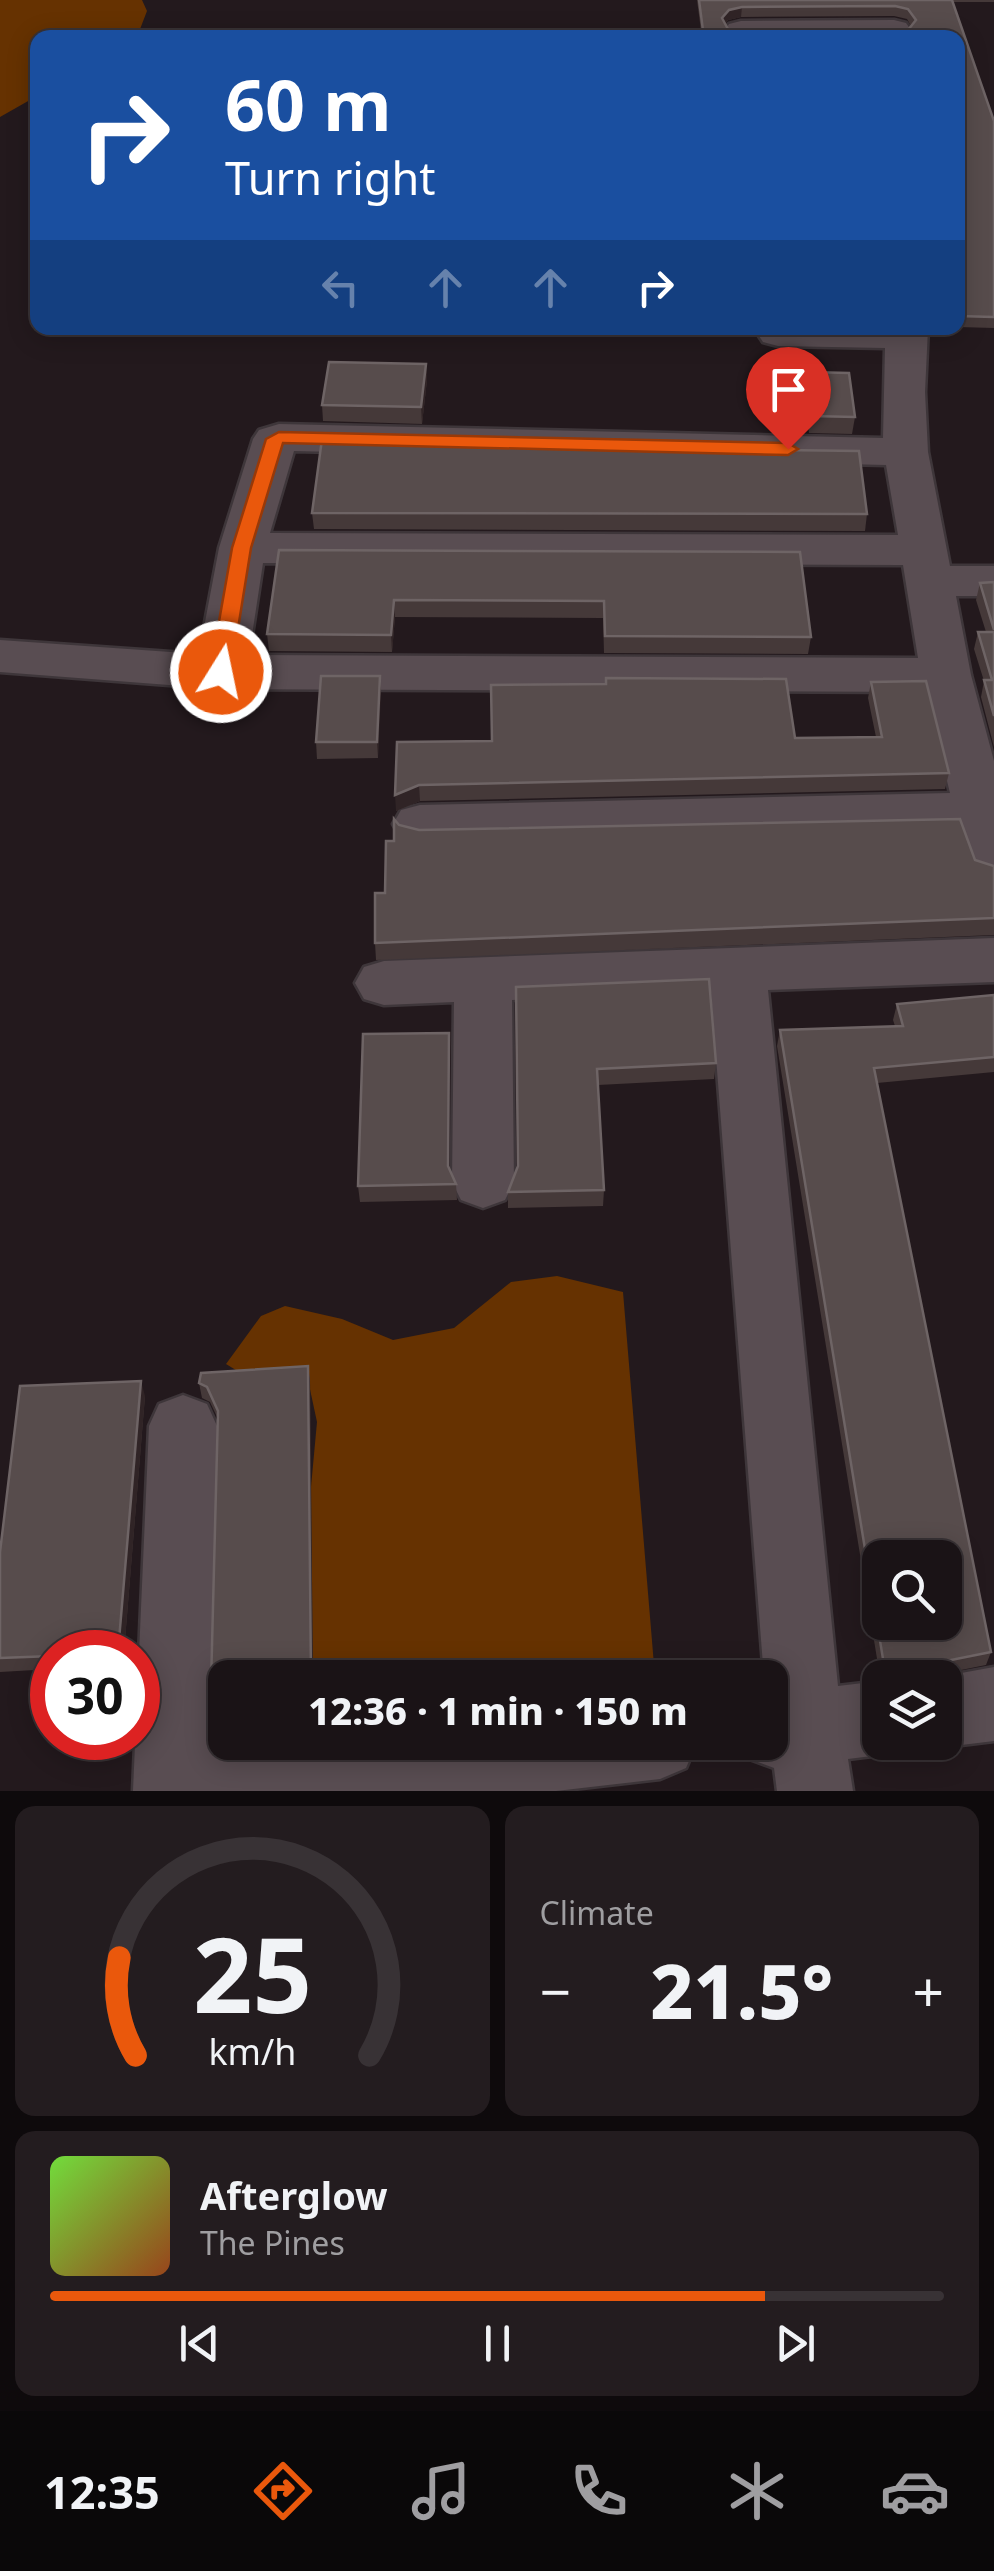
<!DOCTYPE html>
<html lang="en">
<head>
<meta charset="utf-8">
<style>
	body { margin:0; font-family:"Noto Sans",sans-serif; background:#231c1f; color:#f1f3f6; height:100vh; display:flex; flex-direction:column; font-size:38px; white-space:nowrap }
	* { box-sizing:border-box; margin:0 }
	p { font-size:32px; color:#9f9ea1 }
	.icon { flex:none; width:55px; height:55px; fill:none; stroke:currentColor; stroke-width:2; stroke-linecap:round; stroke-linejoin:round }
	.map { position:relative; height:1791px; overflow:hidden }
	.side { display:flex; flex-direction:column; gap:15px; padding:15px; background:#0e0a0c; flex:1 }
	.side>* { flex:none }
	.hud { position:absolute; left:30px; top:30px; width:935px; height:305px; border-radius:20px; box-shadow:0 5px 25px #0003,0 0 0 2px #383235; background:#1a4fa0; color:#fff; overflow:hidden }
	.controls { position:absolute; left:862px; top:1540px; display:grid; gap:20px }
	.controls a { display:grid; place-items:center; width:100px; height:100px; border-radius:20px; background:#1a1316; box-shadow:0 5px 25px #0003,0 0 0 2px #383235; font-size:50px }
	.speed { position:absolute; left:30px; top:1630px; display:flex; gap:20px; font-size:50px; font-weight:700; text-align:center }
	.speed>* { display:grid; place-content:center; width:130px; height:130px; border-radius:50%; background:#1a1316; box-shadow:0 5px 25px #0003,0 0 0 2px #383235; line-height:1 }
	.speed .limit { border:15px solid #d22; background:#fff; color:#111 }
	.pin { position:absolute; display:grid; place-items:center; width:85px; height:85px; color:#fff; margin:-102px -42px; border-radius:50% 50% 50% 0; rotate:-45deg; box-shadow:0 0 10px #0007 }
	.pin .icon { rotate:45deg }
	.me { position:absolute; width:110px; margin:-55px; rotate:10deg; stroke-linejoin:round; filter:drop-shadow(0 0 8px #0008) }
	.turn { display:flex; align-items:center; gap:35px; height:210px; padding:0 30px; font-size:45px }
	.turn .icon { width:130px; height:130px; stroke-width:2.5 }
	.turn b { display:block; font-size:70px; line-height:85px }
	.lanes { display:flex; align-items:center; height:95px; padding:0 30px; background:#0003; justify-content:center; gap:50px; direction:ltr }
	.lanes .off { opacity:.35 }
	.big { font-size:75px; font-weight:800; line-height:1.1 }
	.side .widget { flex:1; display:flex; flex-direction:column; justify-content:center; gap:15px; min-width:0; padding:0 35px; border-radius:20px; background:#231c1f }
	.side .dial { align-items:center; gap:0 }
	.dial svg { height:260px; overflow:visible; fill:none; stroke:#383235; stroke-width:7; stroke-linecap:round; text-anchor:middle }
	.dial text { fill:#f1f3f6; stroke:none }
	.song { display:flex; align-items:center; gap:30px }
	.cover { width:120px; height:120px; border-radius:15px; background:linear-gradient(135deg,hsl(100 70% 55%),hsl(20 70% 35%)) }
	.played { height:10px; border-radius:5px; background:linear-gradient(90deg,#ea580c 80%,#383235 80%) }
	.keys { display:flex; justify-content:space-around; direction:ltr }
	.heat { display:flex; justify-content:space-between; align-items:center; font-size:55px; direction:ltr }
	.side .tiles { flex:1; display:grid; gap:15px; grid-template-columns:1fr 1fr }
	.widget:last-child { grid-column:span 2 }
	.trip { position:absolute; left:208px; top:1660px; width:580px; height:100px; border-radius:20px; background:#1a1316; box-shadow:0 5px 25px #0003,0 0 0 2px #383235; font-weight:800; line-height:100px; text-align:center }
	.dock { display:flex; height:160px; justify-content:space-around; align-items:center; background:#0a0809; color:#9f9ea1 }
	.dock .icon { width:70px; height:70px }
	.dock .active { color:#ea580c }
	.dock b { font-size:45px; color:#f1f3f6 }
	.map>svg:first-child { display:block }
	.green { fill:#663201 }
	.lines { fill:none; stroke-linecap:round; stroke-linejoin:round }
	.minor-casing { stroke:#3e363a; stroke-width:5 }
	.minor { fill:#594d52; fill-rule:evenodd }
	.wall { fill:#453939; fill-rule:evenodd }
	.shaded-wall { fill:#302426 }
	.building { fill:#574c4c; stroke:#6e6465; stroke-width:2.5; fill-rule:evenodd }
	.route { fill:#ea580c; stroke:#983908; stroke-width:2.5 }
</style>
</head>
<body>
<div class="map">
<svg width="994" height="1791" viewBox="0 0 994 1791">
	<rect width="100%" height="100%" fill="#23191d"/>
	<!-- green -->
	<g class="green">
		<path d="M0,0H142L147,11L137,37L38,38L37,96L0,117Z"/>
		<path d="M557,1276L623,1292L655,1677H301L306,1541L317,1422L308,1380L244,1375L226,1364L261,1316L285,1306L342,1319L393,1340L454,1328L511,1282Z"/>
	</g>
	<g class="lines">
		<!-- minor casing -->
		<g class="minor-casing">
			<g id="minor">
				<path d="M894,20L906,23L911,30L906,37L728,38L724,31L729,24L741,21Z"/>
				<path d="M761,328H928L925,392L928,452L950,566H994V596H956L971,675L994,761V881L975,875L959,831L420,843L401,838L393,824L401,810L420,805L950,793L925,692L221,689L0,672V640L199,654L219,548L253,439L259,430L279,424L883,438L885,348L778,346L763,342L757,333ZM294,451L886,465L898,535L270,533ZM263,563L903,565L918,658L249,655Z"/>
				<path d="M994,938V982L768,990L838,1686L880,1681V1742H907L880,1755L848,1759L853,1791H777L774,1768L744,1757L738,1742H770V1678H764L711,992L512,1000L514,1182L505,1200L483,1208L461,1200L452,1182L454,1002L384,1005L364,999L355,983L364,967L384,961Z"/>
				<path d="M183,1395L207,1404L217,1426L210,1740L697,1742L686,1768L660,1779L556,1791H133L149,1426L159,1404Z"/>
				<path d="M994,1667V1741L945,1747L934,1742H945V1678H934Z"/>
			</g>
		</g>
		<!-- minor -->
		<use href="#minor" class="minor"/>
	</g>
	<!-- wall -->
	<g class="wall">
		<path d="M697,0H994V2H953L994,121V328L958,327V38H702ZM894,16L907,19L911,26L908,30L729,31L725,24L728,20L741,17Z"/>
		<path d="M426,364L427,380L422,424L323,421L322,405Z"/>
		<path d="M807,372L855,417L852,434L809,433L804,389Z"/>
		<path d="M418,445L867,514L865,531L314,529L312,513Z"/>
		<path d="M279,550L800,552L811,637L808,654L604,653L603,618L395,617L392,652L269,651L267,634Z"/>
		<path d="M994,582V747L981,697L984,681L974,649L978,632H986L976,600L980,583Z"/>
		<path d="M380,676L378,758L317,759L316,742Z"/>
		<path d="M871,682L949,773L945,789L420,801L396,811L397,742L876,737L868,698Z"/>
		<path d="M399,825L419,830L975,860L994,866V935L376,960L375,943L385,893L394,841Z"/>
		<path d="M516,987L716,1063L714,1079L598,1085L604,1190L603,1206L508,1208V1192L518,1167Z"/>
		<path d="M994,995V1072L877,1083L991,1652L986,1665L946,1673L945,1692V1678L880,1677L777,1046L780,1030L895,1026L893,1020L897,1004Z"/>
		<path d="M448,1167L456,1184L457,1200L360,1202L358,1186Z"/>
		<path d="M308,1366L310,1381L313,1678H225V1736H214L210,1724L218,1419L210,1402L202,1398L199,1383Z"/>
		<path d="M145,1396L124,1652H52V1669L0,1672V1552Z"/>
	</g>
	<!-- shaded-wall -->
	<g class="shaded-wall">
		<path d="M742,7L741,17L728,20L721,29L722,18L729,10Z"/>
		<path d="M426,364L427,380L422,424L421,407Z"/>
		<path d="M394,600L395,617L392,652L391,635Z"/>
		<path d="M380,676L381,693L378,758L377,742Z"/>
		<path d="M419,785L420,801L396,811L395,795Z"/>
		<path d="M308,1366L310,1381L313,1678H311Z"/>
		<path d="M141,1381L145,1396L124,1652H118Z"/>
	</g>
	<!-- building -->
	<g class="building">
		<path d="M699,0H952L994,121V317L958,316V38H704ZM895,6L908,9L916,20L908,30L729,31L722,18L729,10L742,7Z"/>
		<path d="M329,362L426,364L421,407L322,405Z"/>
		<path d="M807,372L849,373L855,417L811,416Z"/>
		<path d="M322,439L418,441L417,445L859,451L867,514L312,513Z"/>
		<path d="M279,550L800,552L811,637L605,636L604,601L394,600L391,635L267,634Z"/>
		<path d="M994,582V630L980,583Z"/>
		<path d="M978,632H994V716L984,680H992Z"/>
		<path d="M321,676H380L377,742H316Z"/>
		<path d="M606,678L786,679L795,738L882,737L871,682L926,681L949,773L419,785L395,795L397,742L492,741L491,685L606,684Z"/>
		<path d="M394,819L399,825L419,830L960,819L975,860L994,866V918L375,943V893H385L386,841H394Z"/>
		<path d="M709,979L716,1063L597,1069L604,1190L508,1192L518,1166L516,987Z"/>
		<path d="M994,995V1057L874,1068L991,1652L936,1663V1668L946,1669V1689H945V1678H888V1668L884,1665L780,1030L903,1026L897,1004ZM880,1558H945V1622H880Z"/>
		<path d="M449,1033L448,1166L456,1184L358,1186L363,1034Z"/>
		<path d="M308,1366L311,1678H225V1724H210L218,1411L207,1387L199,1383L201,1373Z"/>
		<path d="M141,1381L118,1652H52V1656L0,1658V1552L20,1386Z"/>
	</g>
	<!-- route -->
	<path class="route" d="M279,432L788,443L798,449L788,455L283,443L251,548L231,672L221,678L210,672L232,548L266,439Z"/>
</svg>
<div class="controls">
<a><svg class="icon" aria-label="search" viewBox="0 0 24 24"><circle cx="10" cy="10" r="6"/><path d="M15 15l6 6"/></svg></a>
<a><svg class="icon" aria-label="layers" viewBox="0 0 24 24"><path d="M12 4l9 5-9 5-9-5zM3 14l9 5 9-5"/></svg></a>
</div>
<div class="speed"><div class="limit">30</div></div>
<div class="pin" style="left:788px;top:449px;background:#d93025"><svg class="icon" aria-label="arrive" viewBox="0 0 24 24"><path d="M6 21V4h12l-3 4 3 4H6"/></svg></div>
<svg class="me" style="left:221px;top:672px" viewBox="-20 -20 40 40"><circle r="17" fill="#ea580c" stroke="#fff" stroke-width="3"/><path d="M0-11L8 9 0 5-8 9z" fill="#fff"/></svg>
<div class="trip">12:36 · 1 min · 150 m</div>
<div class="hud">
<div class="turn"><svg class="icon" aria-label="right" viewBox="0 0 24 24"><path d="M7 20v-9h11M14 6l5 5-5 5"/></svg><div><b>60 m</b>Turn right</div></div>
<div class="lanes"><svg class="icon off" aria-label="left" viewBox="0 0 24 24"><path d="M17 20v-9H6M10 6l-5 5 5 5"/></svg><svg class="icon off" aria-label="ahead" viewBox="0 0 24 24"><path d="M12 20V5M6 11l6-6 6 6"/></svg><svg class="icon off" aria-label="ahead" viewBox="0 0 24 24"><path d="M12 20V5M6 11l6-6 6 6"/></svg><svg class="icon" aria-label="right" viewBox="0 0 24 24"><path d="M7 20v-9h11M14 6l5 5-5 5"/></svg></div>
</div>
</div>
<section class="side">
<div class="tiles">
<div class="widget dial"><svg viewBox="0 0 100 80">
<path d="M14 69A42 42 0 1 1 86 69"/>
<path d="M14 69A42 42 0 0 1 9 39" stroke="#ea580c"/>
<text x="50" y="56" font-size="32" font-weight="700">25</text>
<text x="50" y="72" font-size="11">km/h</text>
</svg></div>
<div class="widget"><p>Climate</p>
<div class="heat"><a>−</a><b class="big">21.5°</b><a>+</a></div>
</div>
<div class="widget">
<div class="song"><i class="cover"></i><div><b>Afterglow</b><p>The Pines</p></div></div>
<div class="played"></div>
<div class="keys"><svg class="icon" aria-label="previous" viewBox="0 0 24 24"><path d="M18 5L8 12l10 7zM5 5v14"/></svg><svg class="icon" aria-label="pause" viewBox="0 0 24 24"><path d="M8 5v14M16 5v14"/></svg><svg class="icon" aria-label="next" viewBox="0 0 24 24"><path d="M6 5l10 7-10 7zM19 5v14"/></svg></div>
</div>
</div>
</section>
<nav class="dock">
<b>12:35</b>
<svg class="icon active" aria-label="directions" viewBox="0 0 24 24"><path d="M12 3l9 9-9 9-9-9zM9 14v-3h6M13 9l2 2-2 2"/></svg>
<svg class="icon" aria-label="music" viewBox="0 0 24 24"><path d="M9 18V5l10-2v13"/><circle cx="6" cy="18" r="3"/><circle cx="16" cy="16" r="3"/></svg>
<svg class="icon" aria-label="phone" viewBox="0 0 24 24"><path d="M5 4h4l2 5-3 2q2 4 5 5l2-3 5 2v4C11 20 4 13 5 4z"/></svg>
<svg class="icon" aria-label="climate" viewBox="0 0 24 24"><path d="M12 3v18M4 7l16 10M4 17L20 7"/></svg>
<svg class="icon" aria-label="car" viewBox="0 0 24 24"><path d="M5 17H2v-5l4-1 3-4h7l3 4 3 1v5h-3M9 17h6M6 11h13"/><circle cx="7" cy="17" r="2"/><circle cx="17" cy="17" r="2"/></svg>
</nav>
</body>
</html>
